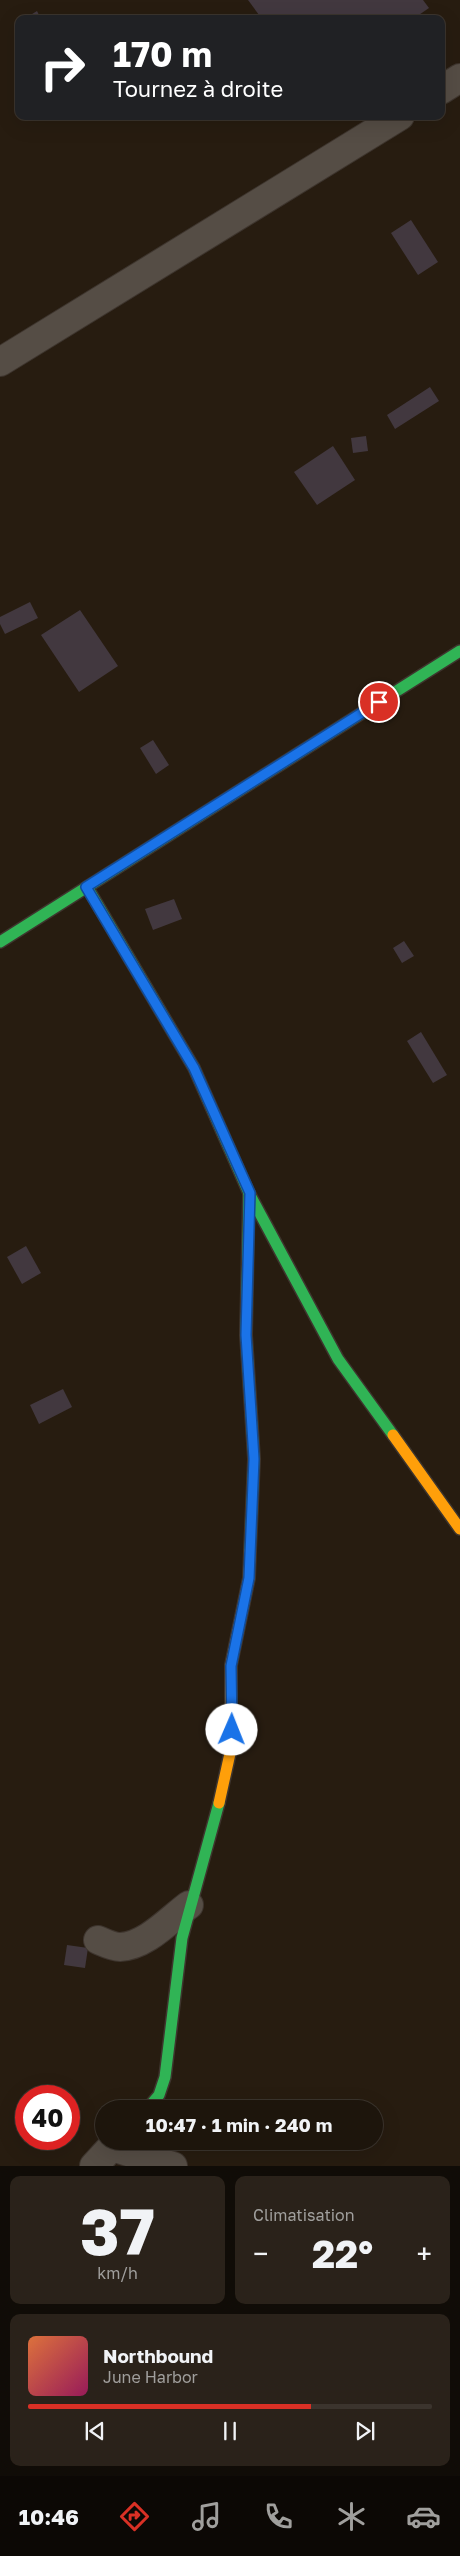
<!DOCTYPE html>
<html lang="fr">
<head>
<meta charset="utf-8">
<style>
	body { margin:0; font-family:"Golos Text",sans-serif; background:#2a221a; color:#f1f3f6; height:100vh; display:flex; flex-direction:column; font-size:19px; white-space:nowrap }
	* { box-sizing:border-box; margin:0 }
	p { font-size:16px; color:#a09f9d }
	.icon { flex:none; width:28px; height:28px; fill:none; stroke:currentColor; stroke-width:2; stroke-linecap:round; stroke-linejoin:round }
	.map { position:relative; height:2166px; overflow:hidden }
	.sheet { display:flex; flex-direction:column; gap:10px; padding:10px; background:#100c07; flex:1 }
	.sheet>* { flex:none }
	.top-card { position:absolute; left:15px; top:15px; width:430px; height:105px; border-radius:10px; box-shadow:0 5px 20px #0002,0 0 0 1px #3b342d; background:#202124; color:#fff; overflow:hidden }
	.speed { position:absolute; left:15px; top:2085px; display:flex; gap:10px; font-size:25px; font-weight:700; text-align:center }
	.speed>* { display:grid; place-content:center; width:65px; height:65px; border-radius:50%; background:#1d150c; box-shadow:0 5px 20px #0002,0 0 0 1px #3b342d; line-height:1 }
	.speed .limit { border:8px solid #d22; background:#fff; color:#111 }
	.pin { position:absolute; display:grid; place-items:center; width:42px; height:42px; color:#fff; margin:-21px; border:2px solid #fff; border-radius:50%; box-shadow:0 1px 5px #0007 }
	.me { position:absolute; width:55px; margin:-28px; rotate:1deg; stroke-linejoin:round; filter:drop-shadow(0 0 4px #0008) }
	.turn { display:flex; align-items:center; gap:18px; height:105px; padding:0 15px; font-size:22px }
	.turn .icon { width:65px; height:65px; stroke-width:2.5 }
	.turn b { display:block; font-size:35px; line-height:42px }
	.big { font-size:38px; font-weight:700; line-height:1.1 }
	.sheet .widget { flex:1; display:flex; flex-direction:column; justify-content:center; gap:8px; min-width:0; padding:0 18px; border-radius:10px; background:#2a221a }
	.sheet .dial { align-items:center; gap:0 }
	.dial b { font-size:65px; line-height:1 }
	.song { display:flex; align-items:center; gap:15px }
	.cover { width:60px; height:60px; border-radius:8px; background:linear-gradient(135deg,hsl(20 70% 55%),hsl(330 70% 35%)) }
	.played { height:5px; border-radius:2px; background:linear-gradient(90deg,#d93025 70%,#3b342d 70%) }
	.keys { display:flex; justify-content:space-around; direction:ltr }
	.heat { display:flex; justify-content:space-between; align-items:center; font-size:28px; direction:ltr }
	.sheet .tiles { flex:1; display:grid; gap:10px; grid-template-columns:1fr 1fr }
	.widget:last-child { grid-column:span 2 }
	.trip { position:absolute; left:95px; top:2100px; width:288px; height:50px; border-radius:25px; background:#1d150c; box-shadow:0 5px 20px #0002,0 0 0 1px #3b342d; font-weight:700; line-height:50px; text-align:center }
	.tab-bar { display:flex; height:80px; justify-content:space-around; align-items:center; background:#0c0805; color:#a09f9d }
	.tab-bar .icon { width:35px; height:35px }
	.tab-bar .active { color:#d93025 }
	.tab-bar b { font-size:22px; color:#f1f3f6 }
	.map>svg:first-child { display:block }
	.building { fill:#42383f }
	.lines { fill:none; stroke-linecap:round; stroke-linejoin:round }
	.street-casing { stroke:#3e352e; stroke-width:30 }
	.fast-casing { stroke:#3e352e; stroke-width:14 }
	.slow-casing { stroke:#3e352e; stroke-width:14 }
	.street { stroke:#554d45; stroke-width:28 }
	.fast { stroke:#30b455; stroke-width:11 }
	.slow { stroke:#ff9f0a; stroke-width:11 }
	.route-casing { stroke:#114b97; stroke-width:12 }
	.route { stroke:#1a73e8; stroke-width:9 }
</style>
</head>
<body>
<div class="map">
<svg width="460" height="2166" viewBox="0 0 460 2166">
	<rect width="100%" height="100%" fill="#271c10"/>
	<!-- building -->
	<g class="building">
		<path d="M248,0H423L429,8L413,19H262Z"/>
		<path d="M37,11L41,19H24Z"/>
		<path d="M411,220L438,262L418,275L391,233Z"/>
		<path d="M430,387L439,401L395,429L387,415Z"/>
		<path d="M366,436L368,451L353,453L351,438Z"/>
		<path d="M333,446L355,480L317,505L294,472Z"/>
		<path d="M30,602L38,618L5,634L0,624V617Z"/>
		<path d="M80,610L118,666L79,692L41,635Z"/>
		<path d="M153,740L169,765L156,774L140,748Z"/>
		<path d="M174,899L182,919L153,930L145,909Z"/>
		<path d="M404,941L414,956L402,963L393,948Z"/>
		<path d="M421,1032L447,1075L433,1083L407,1041Z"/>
		<path d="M26,1246L41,1273L22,1284L7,1257Z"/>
		<path d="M63,1389L72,1407L39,1424L30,1405Z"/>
		<path d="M67,1945L88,1948L85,1968L64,1965Z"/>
	</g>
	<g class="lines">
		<!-- street casing -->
		<g class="street-casing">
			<g id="street">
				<path d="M441,90L460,78"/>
				<path d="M0,362L400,116"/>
				<path d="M98,1940C105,1943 113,1947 120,1947C146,1946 170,1919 189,1905"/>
				<path d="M112,2147L173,2166"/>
				<path d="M94,2166L117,2141"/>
			</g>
		</g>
		<!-- fast casing -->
		<g class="fast-casing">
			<g id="fast">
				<path d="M87,887L194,1068L249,1193L338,1359L393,1435"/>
				<path d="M0,942L460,651"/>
				<path d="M249,1193L246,1335L254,1459L250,1551"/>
				<path d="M147,2109L159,2095L165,2077L182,1938L219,1803"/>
			</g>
		</g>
		<!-- slow casing -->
		<g class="slow-casing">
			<g id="slow">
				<path d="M393,1435L460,1529"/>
				<path d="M219,1803L231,1749V1665L249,1578L250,1551"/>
			</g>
		</g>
		<!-- street -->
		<use href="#street" class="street"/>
		<!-- fast -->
		<use href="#fast" class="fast"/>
		<!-- slow -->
		<use href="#slow" class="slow"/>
	</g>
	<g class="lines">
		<!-- route casing -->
		<g class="route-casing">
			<path id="route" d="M232,1730L231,1666L249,1578L254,1459L246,1335L250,1193L194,1068L86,887L379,702"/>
		</g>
		<!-- route -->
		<use href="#route" class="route"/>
	</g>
</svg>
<div class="speed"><div class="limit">40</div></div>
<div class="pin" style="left:379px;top:702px;background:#d93025"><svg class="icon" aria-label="arrive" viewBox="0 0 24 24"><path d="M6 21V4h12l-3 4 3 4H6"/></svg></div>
<svg class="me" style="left:232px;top:1730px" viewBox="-20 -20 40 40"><circle r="19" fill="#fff"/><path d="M0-13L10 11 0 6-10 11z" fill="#1a73e8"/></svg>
<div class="trip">10:47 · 1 min · 240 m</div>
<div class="top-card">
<div class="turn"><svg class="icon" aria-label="right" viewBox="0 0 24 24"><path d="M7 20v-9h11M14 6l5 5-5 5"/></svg><div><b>170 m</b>Tournez à droite</div></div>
</div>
</div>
<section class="sheet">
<div class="tiles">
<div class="widget dial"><b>37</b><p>km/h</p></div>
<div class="widget"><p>Climatisation</p>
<div class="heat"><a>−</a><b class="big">22°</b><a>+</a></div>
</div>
<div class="widget">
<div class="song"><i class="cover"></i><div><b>Northbound</b><p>June Harbor</p></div></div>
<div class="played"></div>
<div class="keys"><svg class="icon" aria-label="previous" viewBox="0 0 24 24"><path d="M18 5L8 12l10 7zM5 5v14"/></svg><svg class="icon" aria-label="pause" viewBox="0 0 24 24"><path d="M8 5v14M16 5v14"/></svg><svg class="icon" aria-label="next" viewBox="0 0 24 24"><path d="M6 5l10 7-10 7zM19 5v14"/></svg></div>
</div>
</div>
</section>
<nav class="tab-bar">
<b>10:46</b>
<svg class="icon active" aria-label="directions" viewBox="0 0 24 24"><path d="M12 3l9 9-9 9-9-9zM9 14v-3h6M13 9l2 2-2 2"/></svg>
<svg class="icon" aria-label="music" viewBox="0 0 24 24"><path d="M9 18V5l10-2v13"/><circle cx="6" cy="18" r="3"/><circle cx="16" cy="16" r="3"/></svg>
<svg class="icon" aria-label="phone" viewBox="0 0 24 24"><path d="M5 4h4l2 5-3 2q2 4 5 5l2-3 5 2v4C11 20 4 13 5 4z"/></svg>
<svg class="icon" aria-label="climate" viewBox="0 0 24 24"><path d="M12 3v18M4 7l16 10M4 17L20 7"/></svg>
<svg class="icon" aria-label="car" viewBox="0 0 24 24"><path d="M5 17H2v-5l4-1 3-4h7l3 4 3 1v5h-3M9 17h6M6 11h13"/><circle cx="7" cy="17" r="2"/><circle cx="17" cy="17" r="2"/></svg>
</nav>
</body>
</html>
